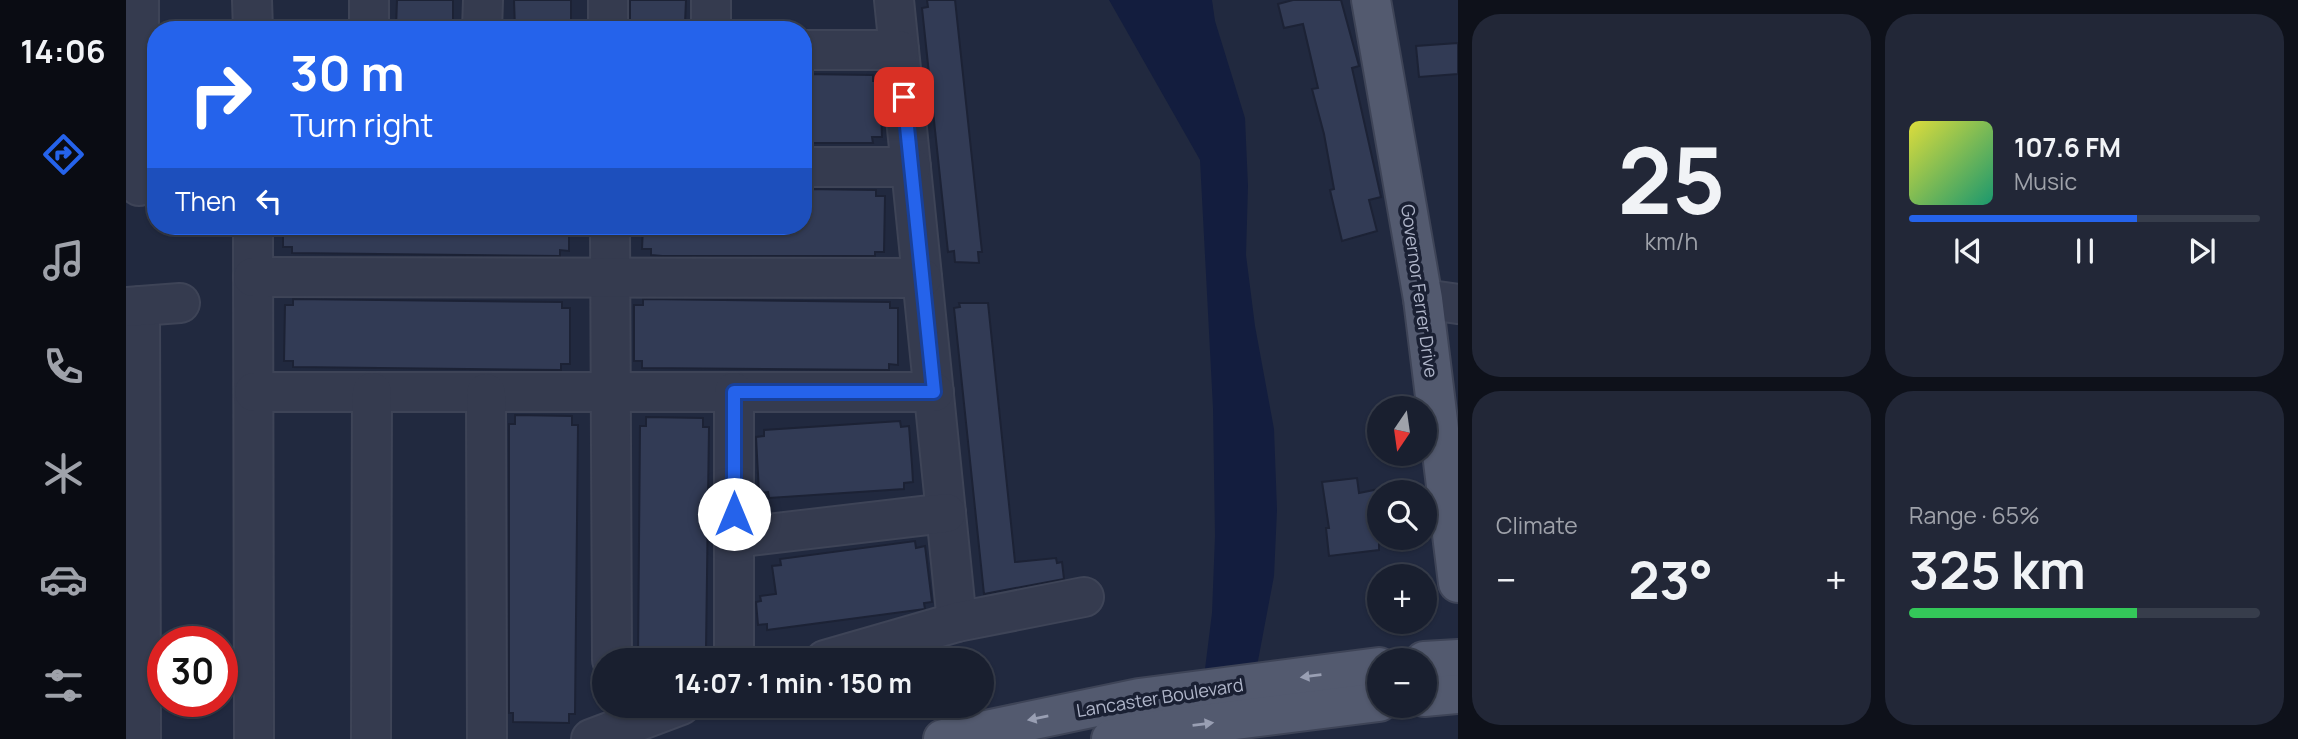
<!DOCTYPE html>
<html lang="en">
<head>
<meta charset="utf-8">
<style>
	body { margin:0; font-family:Manrope,sans-serif; background:#222737; color:#f1f3f6; height:100vh; display:flex; flex-direction:column; font-size:26px; white-space:nowrap }
	* { box-sizing:border-box; margin:0 }
	p { font-size:23px; color:#9fa2aa }
	.icon { flex:none; width:38px; height:38px; fill:none; stroke:currentColor; stroke-width:2; stroke-linecap:round; stroke-linejoin:round }
	.map { position:relative; flex:1; overflow:hidden }
	.side { display:flex; flex-direction:column; gap:14px; padding:14px; background:#0e111a; width:840px }
	.side>* { flex:none }
	.top-card { position:absolute; left:21px; top:21px; width:665px; height:214px; border-radius:28px; box-shadow:0 2px 5px #0004,0 0 0 2px #373d4b; background:#2563eb; color:#fff; overflow:hidden }
	.needle { width:46px; rotate:193deg }
	.buttons { position:absolute; left:1241px; top:396px; display:grid; gap:14px }
	.buttons a { display:grid; place-items:center; width:70px; height:70px; border-radius:50%; background:#191f2f; box-shadow:0 2px 5px #0004,0 0 0 2px #373d4b; font-size:35px }
	.speed { position:absolute; left:21px; top:626px; display:flex; gap:14px; font-size:35px; font-weight:700; text-align:center }
	.speed>* { display:grid; place-content:center; width:91px; height:91px; border-radius:50%; background:#191f2f; box-shadow:0 2px 5px #0004,0 0 0 2px #373d4b; line-height:1 }
	.speed .limit { border:10px solid #d22; background:#fff; color:#111 }
	.pin { position:absolute; display:grid; place-items:center; width:60px; height:60px; color:#fff; margin:-30px; border-radius:14px; box-shadow:0 4px 10px #0006 }
	.me { position:absolute; width:77px; margin:-38px; rotate:0deg; stroke-linejoin:round; filter:drop-shadow(0 0 5px #0008) }
	.turn { display:flex; align-items:center; gap:24px; height:147px; padding:0 28px; font-size:32px }
	.turn .icon { width:91px; height:91px; stroke-width:2.5 }
	.turn b { display:block; font-size:49px; line-height:60px }
	.then { display:flex; align-items:center; height:66px; padding:0 28px; background:#0003; gap:14px; font-size:26px }
	.big { font-size:52px; font-weight:700; line-height:1.1 }
	.side .widget { flex:1; display:flex; flex-direction:column; justify-content:center; gap:10px; min-width:0; padding:0 24px; border-radius:28px; background:#222737 }
	.side .dial { align-items:center; gap:0 }
	.dial b { font-size:91px; line-height:1 }
	.song { display:flex; align-items:center; gap:21px }
	.cover { width:84px; height:84px; border-radius:10px; background:linear-gradient(135deg,hsl(60 70% 55%),hsl(160 70% 35%)) }
	.played { height:7px; border-radius:4px; background:linear-gradient(90deg,#2563eb 65%,#373d4b 65%) }
	.keys { display:flex; justify-content:space-around; direction:ltr }
	.heat { display:flex; justify-content:space-between; align-items:center; font-size:38px; direction:ltr }
	.charge { height:10px; border-radius:5px; background:linear-gradient(90deg,#34c759 65%,#373d4b 0) }
	.side .tiles { flex:1; display:grid; gap:14px; grid-template-columns:repeat(2,1fr) }
	.trip { position:absolute; left:466px; top:648px; width:402px; height:70px; border-radius:35px; background:#191f2f; box-shadow:0 2px 5px #0004,0 0 0 2px #373d4b; font-weight:700; line-height:70px; text-align:center }
	main { display:flex; flex:1; min-height:0 }
	.menu { display:flex; flex-direction:column; width:126px; justify-content:space-around; align-items:center; background:#0a0c13; color:#9fa2aa }
	.menu .icon { width:49px; height:49px }
	.menu .active { color:#2563eb }
	.menu b { font-size:32px; color:#f1f3f6 }
	.map>svg:first-child { display:block }
	.water { fill:#131d3e }
	.building { fill:#323b55; stroke:#1c2235; stroke-width:2 }
	.lines { fill:none; stroke-linecap:round; stroke-linejoin:round }
	.minor-casing { stroke:#3e4457; stroke-width:42 }
	.major-casing { stroke:#3e4457; stroke-width:42 }
	.minor { stroke:#353b4f; stroke-width:38 }
	.major { stroke:#535a6f; stroke-width:38 }
	.oneway { fill:#999fb3 }
	.route-casing { stroke:#184099; stroke-width:18 }
	.route { stroke:#2563eb; stroke-width:12 }
	.labels { text-anchor:middle; stroke-width:7; stroke-linejoin:round; paint-order:stroke }
	.street-label { font-size:18px; fill:#b0b6ca; stroke:#1a2033 }
</style>
</head>
<body>
<main>
<nav class="menu">
<b>14:06</b>
<svg class="icon active" aria-label="directions" viewBox="0 0 24 24"><path d="M12 3l9 9-9 9-9-9zM9 14v-3h6M13 9l2 2-2 2"/></svg>
<svg class="icon" aria-label="music" viewBox="0 0 24 24"><path d="M9 18V5l10-2v13"/><circle cx="6" cy="18" r="3"/><circle cx="16" cy="16" r="3"/></svg>
<svg class="icon" aria-label="phone" viewBox="0 0 24 24"><path d="M5 4h4l2 5-3 2q2 4 5 5l2-3 5 2v4C11 20 4 13 5 4z"/></svg>
<svg class="icon" aria-label="climate" viewBox="0 0 24 24"><path d="M12 3v18M4 7l16 10M4 17L20 7"/></svg>
<svg class="icon" aria-label="car" viewBox="0 0 24 24"><path d="M5 17H2v-5l4-1 3-4h7l3 4 3 1v5h-3M9 17h6M6 11h13"/><circle cx="7" cy="17" r="2"/><circle cx="17" cy="17" r="2"/></svg>
<svg class="icon" aria-label="filters" viewBox="0 0 24 24"><path d="M4 7h16M4 17h16"/><circle cx="9" cy="7" r="2"/><circle cx="15" cy="17" r="2"/></svg>
</nav>
<div class="map">
<svg width="1332" height="739" viewBox="0 0 1332 739">
	<rect width="100%" height="100%" fill="#21293f"/>
	<!-- water -->
	<path class="water" d="M983,0H1086L1089,21L1119,118L1122,186L1120,255L1129,326L1148,429L1151,510L1148,576L1131,666L1127,739H1075L1078,677L1086,613L1089,536L1087,408L1074,160Z"/>
	<!-- building -->
	<g class="building">
		<path d="M271,0H327V28H270Z"/>
		<path d="M388,0H445V29H389Z"/>
		<path d="M504,0H560L559,24L504,22Z"/>
		<path d="M801,0H829L856,252H852L853,263L829,262L828,251L822,252L796,8L802,7Z"/>
		<path d="M1167,0H1215L1233,66L1226,68L1255,197L1243,200L1251,231L1216,241L1204,190L1208,189L1198,134L1186,89L1192,88L1177,24L1158,28L1152,4Z"/>
		<path d="M1332,43V74L1293,77L1290,46Z"/>
		<path d="M677,74L747,75V81H754L756,137H746L747,143H677Z"/>
		<path d="M679,189L750,190V196H759L758,252H749V256H536L525,255V249H516L517,226H677V195H679Z"/>
		<path d="M157,226H438L443,227V251L434,250V256L166,253V247H157Z"/>
		<path d="M167,299L436,302V308H444V364H435V370L167,367V361H158L159,305H167Z"/>
		<path d="M517,299L764,302V308H772V365L763,364V370L516,368V361H508V305H517Z"/>
		<path d="M833,303H862L889,562L930,558L931,563L936,562L938,579L858,594L828,308L834,307Z"/>
		<path d="M389,415L446,416V425H452L449,714H443V723L387,722V713H383V424H389Z"/>
		<path d="M520,417L577,418V427H583L580,650H574V658L512,660L514,426H520Z"/>
		<path d="M774,421L775,427L783,426L786,465L787,482L778,483V489L643,498L642,492L633,493L630,437L638,436V430Z"/>
		<path d="M1231,478L1233,493L1253,489V550L1203,556L1200,528H1203L1196,482Z"/>
		<path d="M789,541L790,548L799,546L806,602L798,603L799,609L641,630V624L632,625L630,602L635,601L634,596L650,594L646,566L655,565L654,559Z"/>
	</g>
	<g class="lines">
		<!-- minor casing -->
		<g class="minor-casing">
			<g id="minor">
				<path d="M13,0V186"/>
				<path d="M126,0L127,30"/>
				<path d="M243,0V30"/>
				<path d="M482,0V30"/>
				<path d="M768,0L831,622"/>
				<path d="M356,30L357,0"/>
				<path d="M585,30V0"/>
				<path d="M677,50H773"/>
				<path d="M677,167H785"/>
				<path d="M127,226L128,739"/>
				<path d="M484,226L486,660"/>
				<path d="M127,277L796,278"/>
				<path d="M1297,299L1332,304"/>
				<path d="M14,306L15,739"/>
				<path d="M0,307L54,303"/>
				<path d="M128,392H808"/>
				<path d="M360,393L361,739"/>
				<path d="M608,538L820,513"/>
				<path d="M608,660V392"/>
				<path d="M699,660L831,622L958,597"/>
				<path d="M245,739L246,392"/>
				<path d="M465,739L555,705"/>
			</g>
		</g>
		<!-- major casing -->
		<g class="major-casing">
			<g id="major">
				<path d="M1245,0L1297,299L1332,583"/>
				<path d="M1298,661L1332,659"/>
				<path d="M1298,697L1332,694"/>
				<path d="M817,739L1013,698L1253,667"/>
				<path d="M985,739L1021,731L1253,702"/>
			</g>
		</g>
		<!-- minor -->
		<use href="#minor" class="minor"/>
		<!-- major -->
		<use href="#major" class="major"/>
	</g>
	<!-- one-way arrows -->
	<defs><path id="oneway-solid" d="M-6-.8H1V-3.2L6.5 0L1 3.2V.8H-6Z" transform="scale(1.75)"/></defs>
	<g class="oneway">
		<use href="#oneway-solid" transform="translate(1185 676) rotate(173)"/>
		<use href="#oneway-solid" transform="translate(912 718) rotate(169)"/>
		<use href="#oneway-solid" transform="translate(1077 724) rotate(-7)"/>
	</g>
	<g class="lines">
		<!-- route casing -->
		<g class="route-casing">
			<path id="route" d="M608,514V392H808L778,97"/>
		</g>
		<!-- route -->
		<use href="#route" class="route"/>
	</g>
	<g class="labels">
		<!-- street labels -->
		<g class="street-label">
			<text transform="translate(1293 291) rotate(82)" y="6">Governor Ferrer Drive</text>
			<text transform="translate(1034 698) rotate(-9)" y="6">Lancaster Boulevard</text>
		</g>
	</g>
</svg>
<div class="buttons">
<a><svg class="needle" viewBox="-14 -14 28 28"><path d="M0-13l5 13h-10z" fill="#e53935"/><path d="M0 13l5-13h-10z" fill="#9fa2aa"/></svg></a>
<a><svg class="icon" aria-label="search" viewBox="0 0 24 24"><circle cx="10" cy="10" r="6"/><path d="M15 15l6 6"/></svg></a>
<a>+</a>
<a>−</a>
</div>
<div class="speed"><div class="limit">30</div></div>
<div class="pin" style="left:778px;top:97px;background:#d93025"><svg class="icon" aria-label="arrive" viewBox="0 0 24 24"><path d="M6 21V4h12l-3 4 3 4H6"/></svg></div>
<svg class="me" style="left:608px;top:514px" viewBox="-20 -20 40 40"><circle r="19" fill="#fff"/><path d="M0-13L10 11 0 6-10 11z" fill="#2563eb"/></svg>
<div class="trip">14:07 · 1 min · 150 m</div>
<div class="top-card">
<div class="turn"><svg class="icon" aria-label="right" viewBox="0 0 24 24"><path d="M7 20v-9h11M14 6l5 5-5 5"/></svg><div><b>30 m</b>Turn right</div></div>
<div class="then">Then<svg class="icon" aria-label="left" viewBox="0 0 24 24"><path d="M17 20v-9H6M10 6l-5 5 5 5"/></svg></div>
</div>
</div>
<section class="side">
<div class="tiles">
<div class="widget dial"><b>25</b><p>km/h</p></div>
<div class="widget">
<div class="song"><i class="cover"></i><div><b>107.6 FM</b><p>Music</p></div></div>
<div class="played"></div>
<div class="keys"><svg class="icon" aria-label="previous" viewBox="0 0 24 24"><path d="M18 5L8 12l10 7zM5 5v14"/></svg><svg class="icon" aria-label="pause" viewBox="0 0 24 24"><path d="M8 5v14M16 5v14"/></svg><svg class="icon" aria-label="next" viewBox="0 0 24 24"><path d="M6 5l10 7-10 7zM19 5v14"/></svg></div>
</div>
<div class="widget"><p>Climate</p>
<div class="heat"><a>−</a><b class="big">23°</b><a>+</a></div>
</div>
<div class="widget"><p>Range · 65%</p><b class="big">325 km</b><div class="charge"></div></div>
</div>
</section>
</main>
</body>
</html>
